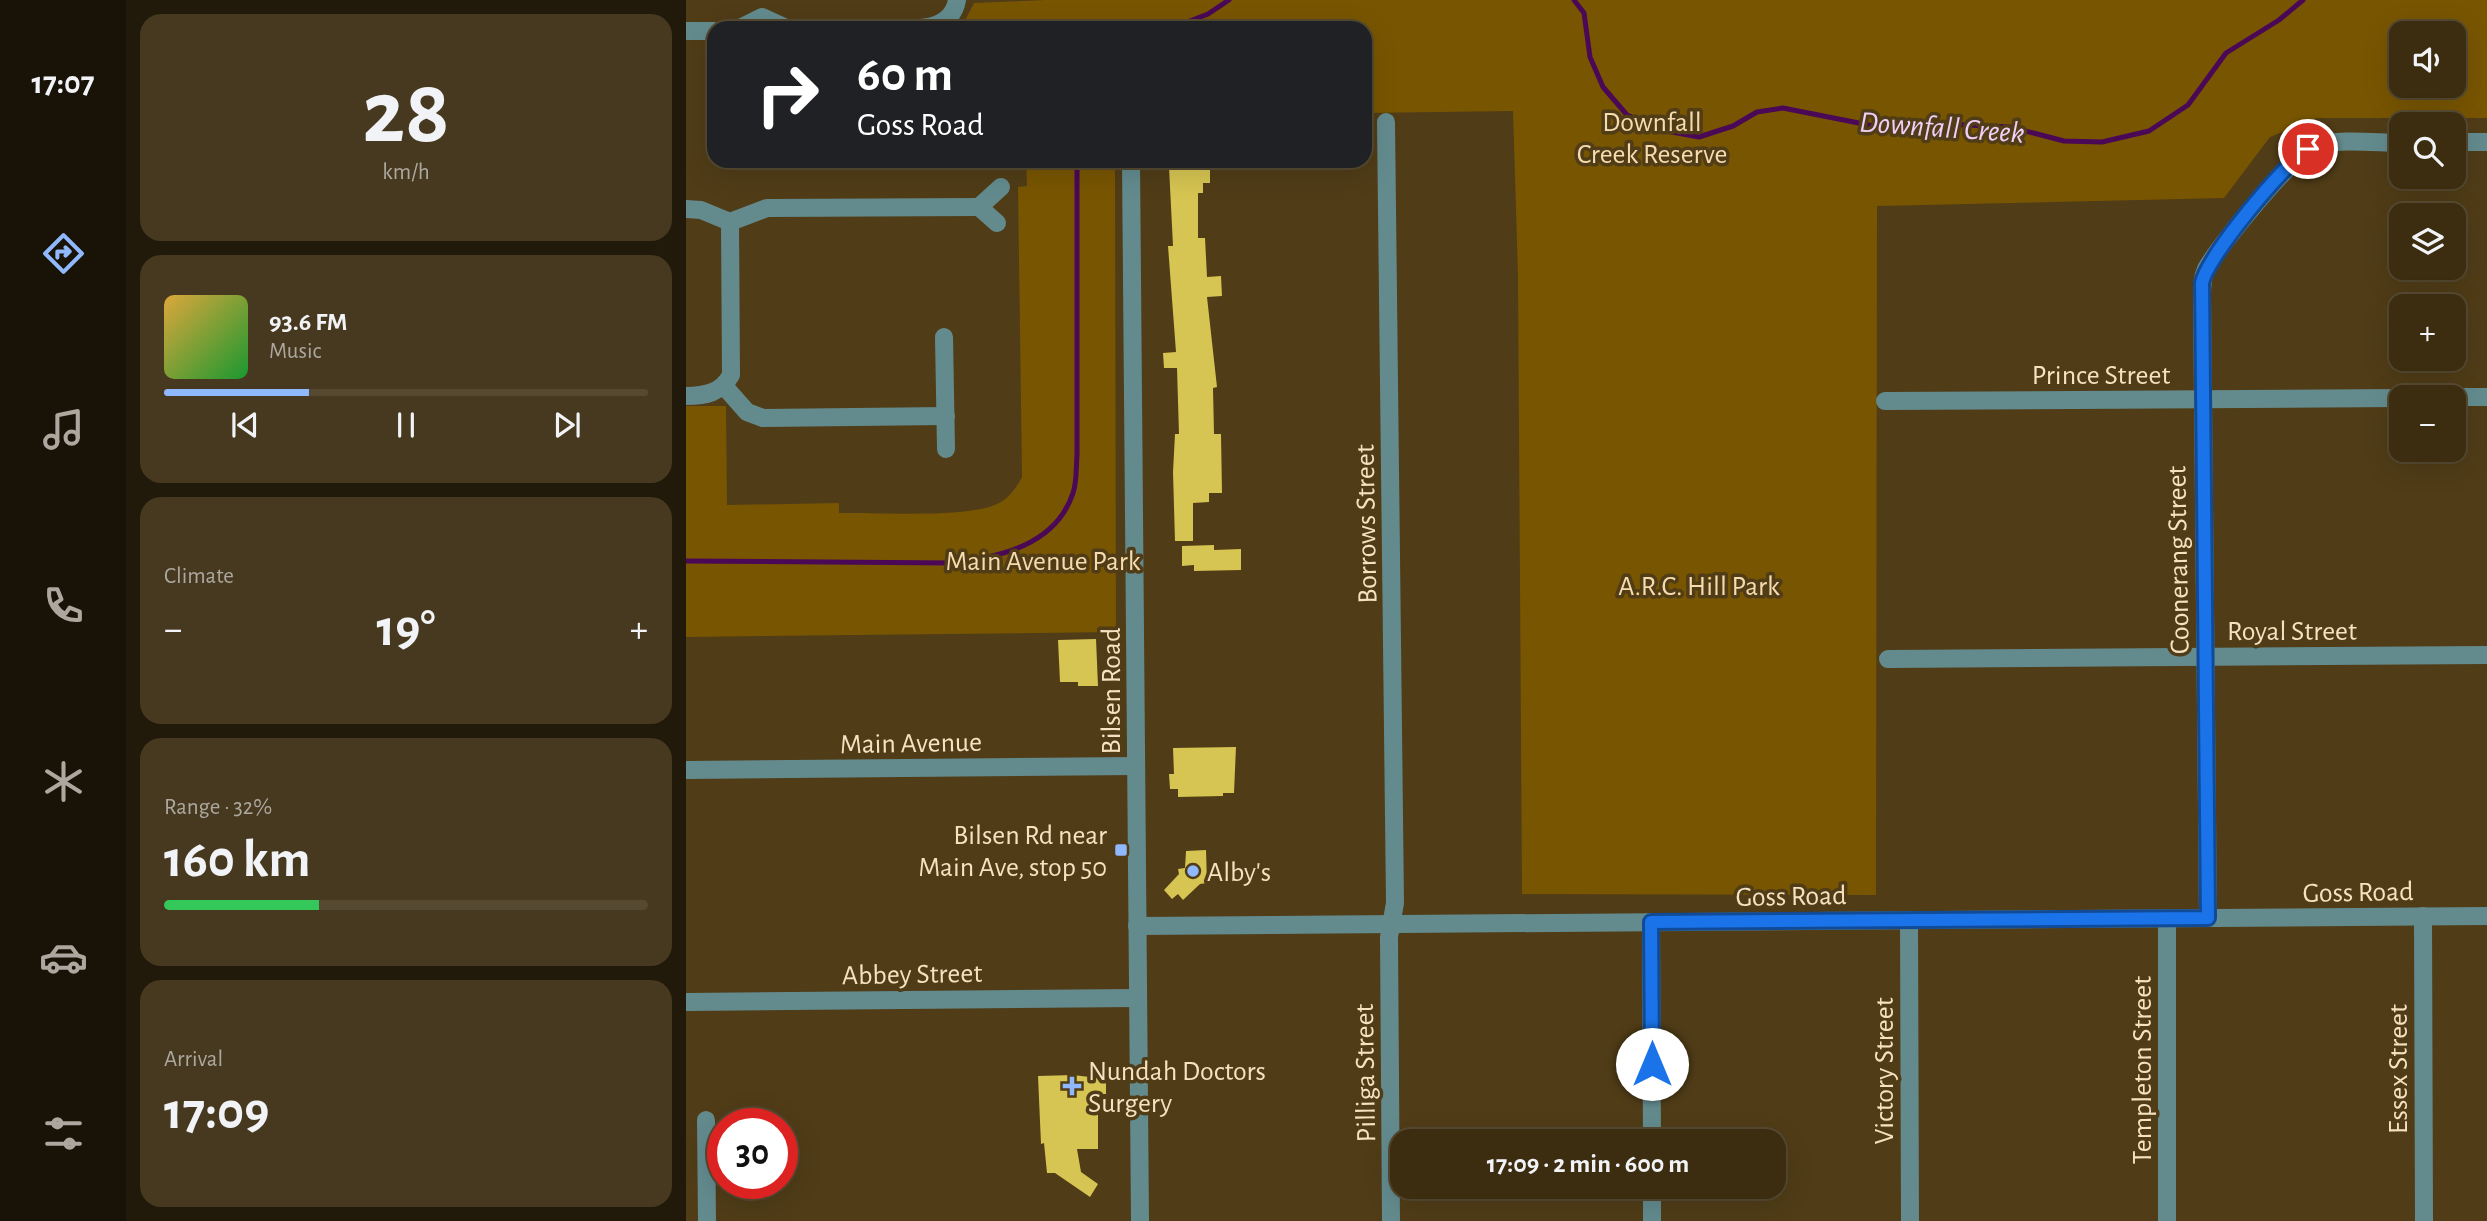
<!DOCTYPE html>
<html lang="en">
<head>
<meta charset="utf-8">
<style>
	body { margin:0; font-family:"Alegreya Sans",sans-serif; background:#47391f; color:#f1f3f6; height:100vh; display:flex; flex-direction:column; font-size:26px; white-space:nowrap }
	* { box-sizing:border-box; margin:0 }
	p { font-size:23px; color:#aca89f }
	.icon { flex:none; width:38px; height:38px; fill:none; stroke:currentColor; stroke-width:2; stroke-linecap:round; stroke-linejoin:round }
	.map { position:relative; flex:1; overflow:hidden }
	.side { display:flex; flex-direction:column; gap:14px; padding:14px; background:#211909; width:560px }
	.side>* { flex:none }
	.top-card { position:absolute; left:21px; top:21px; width:665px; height:147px; border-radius:21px; box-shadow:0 7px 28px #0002,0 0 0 2px #554931; background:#202124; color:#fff; overflow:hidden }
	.buttons { position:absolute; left:1703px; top:21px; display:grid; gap:14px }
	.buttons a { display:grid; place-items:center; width:77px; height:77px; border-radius:14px; background:#3c2d11; box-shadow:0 7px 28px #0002,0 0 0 2px #554931; font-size:35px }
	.speed { position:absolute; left:21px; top:1108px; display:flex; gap:14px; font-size:35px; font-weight:700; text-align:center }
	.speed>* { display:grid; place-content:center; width:91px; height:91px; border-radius:50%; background:#3c2d11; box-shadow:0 7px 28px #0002,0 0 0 2px #554931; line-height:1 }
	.speed .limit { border:10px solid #d22; background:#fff; color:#111 }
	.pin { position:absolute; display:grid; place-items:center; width:60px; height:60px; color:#fff; margin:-30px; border:4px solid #fff; border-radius:50%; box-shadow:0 2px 7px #0007 }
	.me { position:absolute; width:77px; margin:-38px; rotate:0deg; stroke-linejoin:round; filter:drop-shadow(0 0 5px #0008) }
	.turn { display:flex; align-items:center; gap:24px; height:147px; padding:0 35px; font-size:32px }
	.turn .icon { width:91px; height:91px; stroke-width:2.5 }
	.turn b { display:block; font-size:49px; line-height:60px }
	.big { font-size:52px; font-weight:600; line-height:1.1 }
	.side .card { flex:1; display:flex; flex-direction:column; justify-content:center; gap:10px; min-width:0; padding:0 24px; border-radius:21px; background:#47391f }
	.side .dial { align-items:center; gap:0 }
	.dial b { font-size:91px; line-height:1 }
	.song { display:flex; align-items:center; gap:21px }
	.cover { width:84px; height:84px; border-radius:10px; background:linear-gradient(135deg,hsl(40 70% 55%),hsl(130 70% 35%)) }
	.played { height:7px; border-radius:4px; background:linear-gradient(90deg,#8fb8fd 30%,#554931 30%) }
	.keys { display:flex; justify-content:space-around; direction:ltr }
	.heat { display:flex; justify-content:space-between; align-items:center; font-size:38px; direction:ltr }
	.charge { height:10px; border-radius:5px; background:linear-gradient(90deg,#34c759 32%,#554931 0) }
	.trip { position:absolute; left:704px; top:1129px; width:396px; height:70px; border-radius:21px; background:#3c2d11; box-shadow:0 7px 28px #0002,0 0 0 2px #554931; font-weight:600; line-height:70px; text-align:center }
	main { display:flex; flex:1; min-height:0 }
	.dock { display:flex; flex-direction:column; width:126px; justify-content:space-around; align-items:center; background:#181207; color:#aca89f }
	.dock .icon { width:49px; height:49px }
	.dock .current { color:#8fb8fd }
	.dock b { font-size:32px; color:#f1f3f6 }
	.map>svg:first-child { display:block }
	.green { fill:#785501; fill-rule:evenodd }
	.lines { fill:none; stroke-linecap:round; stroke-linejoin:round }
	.stream { stroke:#4a0857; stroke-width:5 }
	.building { fill:#d6c552 }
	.minor { stroke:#638b8e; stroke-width:18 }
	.route-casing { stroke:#114b97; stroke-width:18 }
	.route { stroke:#1a73e8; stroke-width:12 }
	.poi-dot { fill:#8fb8fd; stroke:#503c17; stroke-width:2.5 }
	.labels { text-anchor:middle; stroke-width:7; stroke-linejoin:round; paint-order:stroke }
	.park-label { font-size:28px; fill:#f6dbae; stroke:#503c17 }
	.street-label { font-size:28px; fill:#f6e2c0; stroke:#503c17 }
	.poi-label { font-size:28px; fill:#f6e2c0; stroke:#503c17; text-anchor:start }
	.water-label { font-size:30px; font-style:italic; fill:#f1cff8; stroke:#503c17 }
</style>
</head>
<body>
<main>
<nav class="dock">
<b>17:07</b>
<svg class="icon current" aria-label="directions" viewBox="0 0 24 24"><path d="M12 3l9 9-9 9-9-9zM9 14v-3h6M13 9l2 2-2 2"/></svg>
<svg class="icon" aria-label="music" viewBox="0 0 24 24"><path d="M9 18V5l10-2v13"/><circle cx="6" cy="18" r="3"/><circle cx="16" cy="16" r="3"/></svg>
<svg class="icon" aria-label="phone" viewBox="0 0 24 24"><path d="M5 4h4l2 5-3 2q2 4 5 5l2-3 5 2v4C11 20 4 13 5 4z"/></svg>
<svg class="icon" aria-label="climate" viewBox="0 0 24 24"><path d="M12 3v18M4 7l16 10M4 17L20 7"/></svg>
<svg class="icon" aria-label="car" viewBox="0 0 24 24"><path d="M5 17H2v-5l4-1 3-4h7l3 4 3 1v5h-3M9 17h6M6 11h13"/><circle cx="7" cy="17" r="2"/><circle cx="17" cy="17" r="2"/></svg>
<svg class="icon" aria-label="filters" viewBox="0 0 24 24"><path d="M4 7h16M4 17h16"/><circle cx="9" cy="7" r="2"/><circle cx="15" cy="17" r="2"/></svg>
</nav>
<section class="side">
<div class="card dial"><b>28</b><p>km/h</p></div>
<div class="card">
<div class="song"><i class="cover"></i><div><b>93.6 FM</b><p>Music</p></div></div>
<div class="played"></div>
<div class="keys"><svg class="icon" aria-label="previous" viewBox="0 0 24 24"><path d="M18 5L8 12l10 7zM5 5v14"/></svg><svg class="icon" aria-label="pause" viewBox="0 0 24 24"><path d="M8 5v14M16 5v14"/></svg><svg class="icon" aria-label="next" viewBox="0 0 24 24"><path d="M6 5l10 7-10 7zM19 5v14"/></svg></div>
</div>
<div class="card"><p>Climate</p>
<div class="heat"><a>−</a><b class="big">19°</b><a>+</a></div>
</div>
<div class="card"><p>Range · 32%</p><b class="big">160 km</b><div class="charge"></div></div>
<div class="card"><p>Arrival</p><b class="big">17:09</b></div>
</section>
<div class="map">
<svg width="1801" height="1221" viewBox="0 0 1801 1221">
	<rect width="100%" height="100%" fill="#503c17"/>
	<!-- green -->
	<g class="green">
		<path d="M360,0H1801V118H1631L1584,137L1538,198L1191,206L1190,895L836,894L832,276L827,111L679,113V28H275L288,3ZM1715,33H1768V86H1715Z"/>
		<path d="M340,161H429L430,632L0,637V406H40L41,505L153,503V513C192,512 272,518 306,506C321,501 329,490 336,477L332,187L341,186Z"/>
	</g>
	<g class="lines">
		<!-- stream -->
		<g class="stream">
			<path d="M888,0L898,13L904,57L917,87L941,115L975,130L1013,137L1047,126L1071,112L1097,108L1203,129L1257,124L1324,127L1378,141L1416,142L1463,131L1502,105L1540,53L1593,20L1617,0"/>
			<path d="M486,28L522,14L543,0"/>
			<path d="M0,561L267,563C314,557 370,545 387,493C391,482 390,467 391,455V161"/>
		</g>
	</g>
	<!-- building -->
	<g class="building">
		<path d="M524,166V183H517V193H512V238H519L521,277L535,276L536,296L521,297L531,387L527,388L528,434H535L536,493H523V502L507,503V541H489L487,472L489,434H493L491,368H478L477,353L490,352L482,246H487L483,167Z"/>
		<path d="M528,545V550L555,549V570L508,571V565L496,566V546Z"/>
		<path d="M410,639L412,686H392V682H374L372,640Z"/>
		<path d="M550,747L548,793H537V796L492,797V789H484L483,774H488L487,748Z"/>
		<path d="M520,850L521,883L514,884L497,900L492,894L486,899L478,890L493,874L492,869L499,868L500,851Z"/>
		<path d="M387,1075L420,1079V1094H412V1149H391L395,1172L412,1184L404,1197L369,1173H361L358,1143L355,1144L352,1076Z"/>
	</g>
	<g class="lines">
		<!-- minor -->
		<g class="minor">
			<path d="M54,28L76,17L100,28"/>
			<path d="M196,28C222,28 265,35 271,0"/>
			<path d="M0,31H28"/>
			<path d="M700,122L709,903L703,937L705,1221"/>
			<path d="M1768,142H1801"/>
			<path d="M445,161L454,1221"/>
			<path d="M0,209L15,210L44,222L81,208L293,207"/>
			<path d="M311,223L293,207L315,187"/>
			<path d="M258,337L260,449"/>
			<path d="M38,386L61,412L77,418L260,416"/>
			<path d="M0,396C19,396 35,393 45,375L44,222"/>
			<path d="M1767,397H1801"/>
			<path d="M1199,401L1715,398"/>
			<path d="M1202,659L1801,655"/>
			<path d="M0,770L450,766"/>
			<path d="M1737,916L1738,1221"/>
			<path d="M1481,918V1221"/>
			<path d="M1522,918L1516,296C1516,287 1516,278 1520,269C1531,248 1609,152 1629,146C1655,138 1689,143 1715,143"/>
			<path d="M1223,920L1224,1221"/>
			<path d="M965,922L966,1141"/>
			<path d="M451,926L1801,916"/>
			<path d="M0,1002L452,998"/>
			<path d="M20,1120L21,1221"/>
			<path d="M966,1186V1221"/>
		</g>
	</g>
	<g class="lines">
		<!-- route casing -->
		<g class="route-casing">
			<path id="route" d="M966,1064L965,922L1522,918L1516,283C1521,257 1598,164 1622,149"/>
		</g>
		<!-- route -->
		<use href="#route" class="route"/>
	</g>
	<!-- markers -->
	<g class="poi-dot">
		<rect x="428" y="843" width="14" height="14" rx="3.5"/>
		<circle cx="507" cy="871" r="7"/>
		<path d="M382.5 1075.5h7v7h7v7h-7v7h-7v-7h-7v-7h7z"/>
	</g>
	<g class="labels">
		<!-- park labels -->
		<g class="park-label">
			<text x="966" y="131">Downfall<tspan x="966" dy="32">Creek Reserve</tspan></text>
			<text x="357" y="570">Main Avenue Park</text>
			<text x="1013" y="595">A.R.C. Hill Park</text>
		</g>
		<!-- street labels -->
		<g class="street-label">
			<text x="1415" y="384">Prince Street</text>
			<text transform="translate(679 524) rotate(-91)" y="10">Borrows Street</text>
			<text transform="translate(1491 560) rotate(-91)" y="10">Coonerang Street</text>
			<text x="1606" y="640">Royal Street</text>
			<text transform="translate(424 691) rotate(-90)" y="10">Bilsen Road</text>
			<text transform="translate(225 742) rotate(-1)" y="10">Main Avenue</text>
			<text transform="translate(1672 891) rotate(-1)" y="10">Goss Road</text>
			<text transform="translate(1105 895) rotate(-1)" y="10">Goss Road</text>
			<text transform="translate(226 973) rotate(-1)" y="10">Abbey Street</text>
			<text transform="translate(1711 1069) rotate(-90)" y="10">Essex Street</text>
			<text transform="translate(1455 1070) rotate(-90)" y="10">Templeton Street</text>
			<text transform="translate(1197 1071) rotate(-90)" y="10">Victory Street</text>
			<text transform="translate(678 1073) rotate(-91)" y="10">Pilliga Street</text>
		</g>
		<!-- poi labels -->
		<g class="poi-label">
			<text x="421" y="844" text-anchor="end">Bilsen Rd near<tspan x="421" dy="32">Main Ave, stop 50</tspan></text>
			<text x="521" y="881">Alby's</text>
			<text x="402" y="1080">Nundah Doctors<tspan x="402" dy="32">Surgery</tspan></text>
		</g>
		<!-- water labels -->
		<g class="water-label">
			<text transform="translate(1256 127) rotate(4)" y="10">Downfall Creek</text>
		</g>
	</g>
</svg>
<div class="buttons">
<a><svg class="icon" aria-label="sound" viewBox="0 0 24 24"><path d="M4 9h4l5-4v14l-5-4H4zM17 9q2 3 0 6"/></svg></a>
<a><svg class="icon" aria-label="search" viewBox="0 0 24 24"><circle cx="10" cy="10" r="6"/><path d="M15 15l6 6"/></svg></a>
<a><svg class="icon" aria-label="layers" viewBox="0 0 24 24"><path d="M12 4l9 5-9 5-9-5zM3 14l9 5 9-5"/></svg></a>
<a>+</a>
<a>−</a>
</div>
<div class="speed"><div class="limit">30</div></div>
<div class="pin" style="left:1622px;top:149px;background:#d93025"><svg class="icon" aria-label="arrive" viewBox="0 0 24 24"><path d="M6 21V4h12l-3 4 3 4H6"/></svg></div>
<svg class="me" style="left:966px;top:1064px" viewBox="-20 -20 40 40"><circle r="19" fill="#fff"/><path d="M0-13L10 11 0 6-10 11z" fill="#1a73e8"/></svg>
<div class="trip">17:09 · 2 min · 600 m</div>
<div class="top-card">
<div class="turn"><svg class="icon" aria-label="right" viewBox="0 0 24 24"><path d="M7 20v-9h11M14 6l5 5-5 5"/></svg><div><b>60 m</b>Goss Road</div></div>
</div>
</div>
</main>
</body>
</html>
